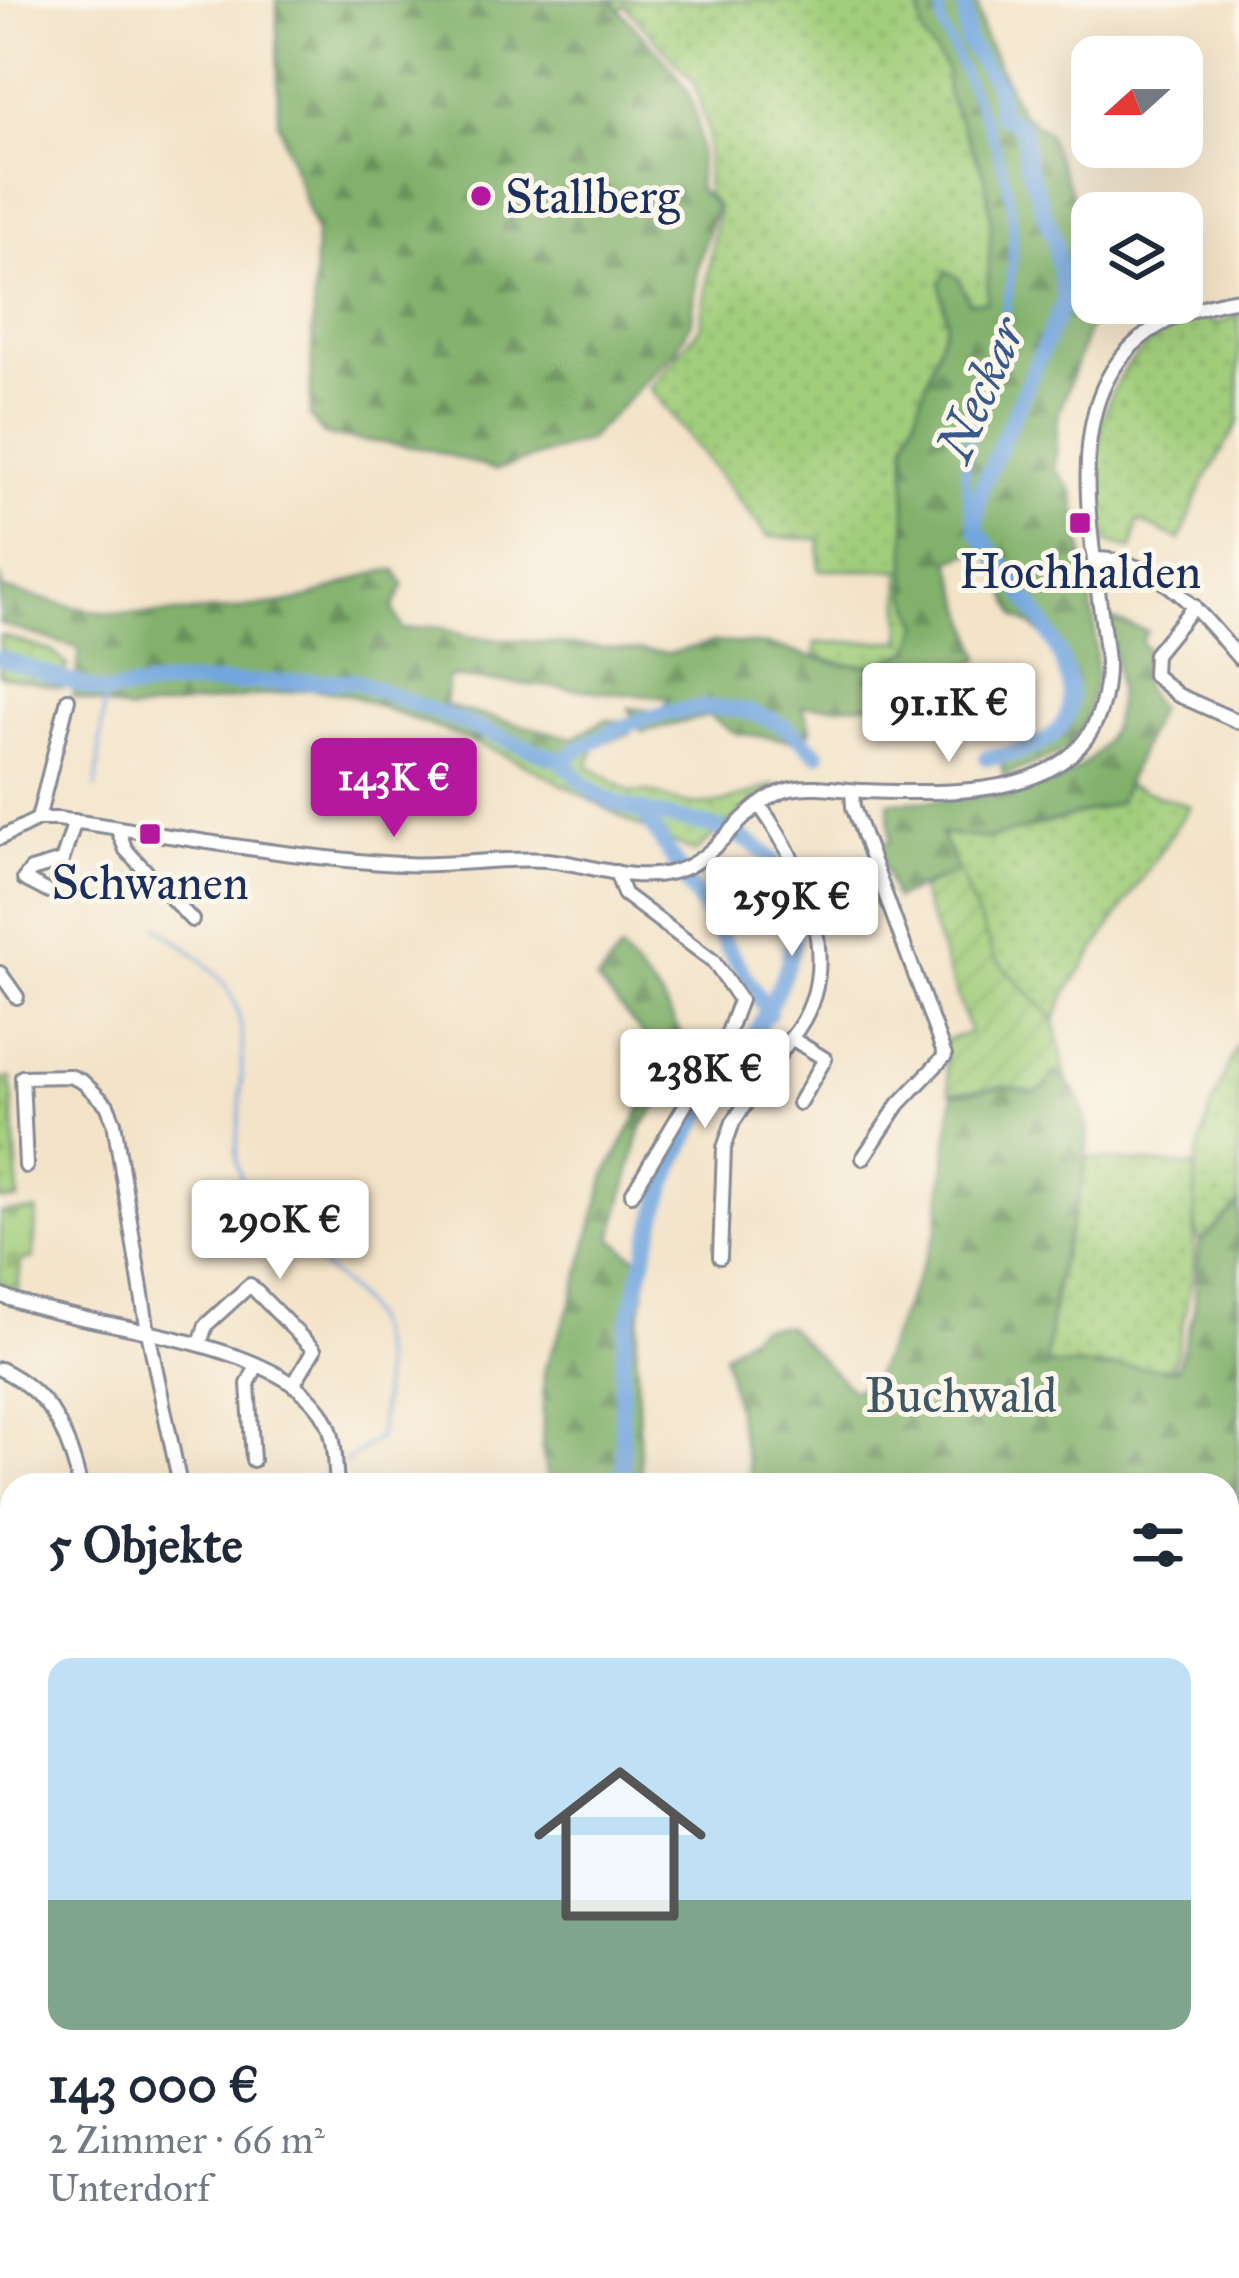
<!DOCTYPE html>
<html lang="de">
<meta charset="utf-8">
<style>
:root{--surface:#fff;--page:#f6f6f7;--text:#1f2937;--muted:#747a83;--line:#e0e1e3;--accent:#b5179e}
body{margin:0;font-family:"IM FELL Great Primer",serif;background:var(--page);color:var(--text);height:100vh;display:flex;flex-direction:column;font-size:45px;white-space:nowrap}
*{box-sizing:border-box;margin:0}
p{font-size:39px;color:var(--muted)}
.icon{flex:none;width:66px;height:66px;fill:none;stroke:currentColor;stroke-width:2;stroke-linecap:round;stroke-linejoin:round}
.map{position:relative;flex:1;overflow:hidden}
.panel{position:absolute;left:0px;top:1473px;width:1239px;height:807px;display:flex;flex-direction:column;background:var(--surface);border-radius:36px 36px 0 0;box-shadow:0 12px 48px #0002}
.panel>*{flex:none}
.needle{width:78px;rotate:249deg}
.fabs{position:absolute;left:1071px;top:36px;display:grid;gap:24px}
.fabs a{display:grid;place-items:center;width:132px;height:132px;border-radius:24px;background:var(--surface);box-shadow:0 12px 48px #0002;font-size:60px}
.price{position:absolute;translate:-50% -102px;padding:0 27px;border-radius:12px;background:#fff;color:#222;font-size:39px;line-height:78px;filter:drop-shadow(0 3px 6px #0008)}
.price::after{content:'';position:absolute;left:50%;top:72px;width:36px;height:27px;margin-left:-18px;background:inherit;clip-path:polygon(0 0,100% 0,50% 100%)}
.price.active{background:var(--accent);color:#fff}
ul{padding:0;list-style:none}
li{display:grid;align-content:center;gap:24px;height:636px;padding:0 48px}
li+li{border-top:3px solid var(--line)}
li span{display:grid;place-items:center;height:372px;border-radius:24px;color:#555}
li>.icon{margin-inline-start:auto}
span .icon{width:216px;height:216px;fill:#fffc;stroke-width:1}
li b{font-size:51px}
h2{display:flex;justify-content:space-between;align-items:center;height:144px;padding:0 48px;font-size:51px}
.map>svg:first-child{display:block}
.grass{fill:url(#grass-dots);stroke:#5e7e6c;stroke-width:3}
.forest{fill:url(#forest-firs);stroke:#4e7064;stroke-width:3}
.cemetery{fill:url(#cemetery-stones);stroke:#5e7e6c;stroke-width:3}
.garden{fill:url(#garden-furrows);stroke:#5e7e6c;stroke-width:3}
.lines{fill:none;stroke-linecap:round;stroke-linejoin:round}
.stream{stroke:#72a6df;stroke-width:3}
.canal{stroke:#72a6df;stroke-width:9}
.river{stroke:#72a6df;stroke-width:16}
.minor-casing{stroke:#878993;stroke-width:18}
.minor{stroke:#fff;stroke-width:12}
.poi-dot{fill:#b5179e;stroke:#fbf7ec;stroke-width:4.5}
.labels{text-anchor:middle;stroke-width:10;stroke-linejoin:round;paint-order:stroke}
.poi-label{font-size:48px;fill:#1b2f5e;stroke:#fbf7ec}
.park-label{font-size:48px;fill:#3d5765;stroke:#fbf7ec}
.water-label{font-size:51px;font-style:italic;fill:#39598b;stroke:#fbf7ec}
</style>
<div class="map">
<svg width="1239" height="2278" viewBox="0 0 1239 2278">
<defs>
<pattern id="grass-dots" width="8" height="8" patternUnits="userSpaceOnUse" patternTransform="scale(3)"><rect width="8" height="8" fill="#a2ce7b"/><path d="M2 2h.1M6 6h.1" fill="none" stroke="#8bb16d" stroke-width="1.8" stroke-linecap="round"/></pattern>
<pattern id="forest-firs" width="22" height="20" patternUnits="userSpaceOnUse" patternTransform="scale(3)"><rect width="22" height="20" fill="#81b16b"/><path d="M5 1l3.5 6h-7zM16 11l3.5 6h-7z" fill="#69905b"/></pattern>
<pattern id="cemetery-stones" width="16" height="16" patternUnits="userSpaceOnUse" patternTransform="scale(3)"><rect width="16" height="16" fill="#a2ce7b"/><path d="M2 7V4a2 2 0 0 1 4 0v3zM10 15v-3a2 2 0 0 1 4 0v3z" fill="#8bb16d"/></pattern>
<pattern id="garden-furrows" width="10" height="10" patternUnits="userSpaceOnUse" patternTransform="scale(3)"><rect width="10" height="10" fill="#a2ce7b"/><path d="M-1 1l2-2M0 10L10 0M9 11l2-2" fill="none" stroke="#8bb16d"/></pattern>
</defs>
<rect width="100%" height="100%" fill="#fbf7ec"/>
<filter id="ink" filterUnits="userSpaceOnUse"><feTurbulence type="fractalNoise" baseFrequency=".00833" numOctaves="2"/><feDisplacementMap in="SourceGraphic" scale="24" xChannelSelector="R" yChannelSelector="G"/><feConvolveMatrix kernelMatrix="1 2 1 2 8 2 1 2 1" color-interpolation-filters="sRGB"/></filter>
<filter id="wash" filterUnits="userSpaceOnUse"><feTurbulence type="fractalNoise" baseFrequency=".004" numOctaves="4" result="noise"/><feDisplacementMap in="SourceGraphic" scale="48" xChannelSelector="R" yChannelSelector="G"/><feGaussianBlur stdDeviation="2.7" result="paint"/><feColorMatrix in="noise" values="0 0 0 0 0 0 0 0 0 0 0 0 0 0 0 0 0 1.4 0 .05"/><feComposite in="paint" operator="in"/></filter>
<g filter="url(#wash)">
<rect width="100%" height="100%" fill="#f3e3c8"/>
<!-- grass -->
<g class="grass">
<path d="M 611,0 L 919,0 L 920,19 L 947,70 L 947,93 L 985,176 L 991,219 L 987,302 L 969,302 L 958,278 L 942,297 L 947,321 L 906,443 L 906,591 L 920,625 L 911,650 C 878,668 851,669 815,656 L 816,643 L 902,641 L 900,570 L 819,570 L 820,539 L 768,537 L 650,388 L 701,326 L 718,208 L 706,194 L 708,132 L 694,82 L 625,5 L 619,10 Z"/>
<path d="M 1199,312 L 1216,324 L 1239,314 L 1239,422 L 1202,485 L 1180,540 L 1138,521 L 1132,549 L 1104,541 C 1091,437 1093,362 1199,312 Z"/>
<path d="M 0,635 L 53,652 L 67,665 L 62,688 L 0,675 Z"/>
<path d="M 494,732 L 563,755 L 596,744 L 588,766 L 632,793 C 652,789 660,797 680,802 C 714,811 746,795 777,784 L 695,852 C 617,821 552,772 474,742 Z"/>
<path d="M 1126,785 L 1190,806 L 1067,992 L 1055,1020 L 995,958 L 940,834 L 989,839 L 1118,803 Z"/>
<path d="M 1239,1042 L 1239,1204 L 1200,1243 C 1179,1180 1212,1099 1239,1042 Z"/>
<path d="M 11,1078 L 19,1200 L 0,1200 L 0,1081 Z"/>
<path d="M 1087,1158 L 1196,1167 L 1194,1271 L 1173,1369 L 1045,1366 L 1059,1267 Z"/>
</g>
<!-- forest -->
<g class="forest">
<path d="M 277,0 L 611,0 C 676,76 708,83 698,190 L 716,206 L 698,265 L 692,321 L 675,351 L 588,440 L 496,470 L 428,449 L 324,435 L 310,417 L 316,234 L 278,122 Z"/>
<path d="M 919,0 L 976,0 L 983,33 L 1020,112 L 1046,132 L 1083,221 L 1092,303 L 1098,303 L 1058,415 L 1055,469 L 1073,492 L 1095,629 L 1096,680 L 1085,721 L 1066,751 L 1004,776 L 999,755 C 1014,752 1031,750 1045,742 C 1095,711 1058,634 1017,617 L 985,548 L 950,560 L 981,658 C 911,708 885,705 802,706 L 811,728 L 805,742 L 735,733 L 709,716 L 642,732 L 629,708 L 662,712 L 669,698 L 448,677 L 445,706 L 574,738 L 605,720 L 624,721 L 630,734 L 563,755 L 494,732 L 474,742 L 347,694 L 310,689 L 130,712 L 73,696 L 80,649 L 0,624 L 0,575 L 2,589 C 32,596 63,605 93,611 C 134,619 246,609 290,602 C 325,597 364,570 396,570 L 404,585 L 393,608 L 403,630 L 436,626 L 471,637 L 671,653 L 713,642 L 768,645 L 839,664 L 883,666 L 911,650 L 920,625 L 906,591 L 906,443 L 947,321 L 940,282 L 947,271 L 958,278 L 969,302 L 987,302 L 991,219 L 985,176 L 947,93 L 947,70 L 923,36 Z"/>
<path d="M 1109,619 L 1147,631 L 1141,642 L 1149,652 C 1137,675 1142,689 1158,709 L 1118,803 L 989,839 L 941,834 L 958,870 L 895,899 L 878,847 L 890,841 L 889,802 C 960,798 1098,806 1116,712 C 1122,684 1112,647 1109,619 Z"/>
<path d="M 620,951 L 661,997 L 682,1036 L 680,1076 L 642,1127 L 612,1238 L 648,1267 L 636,1342 L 641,1485 L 548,1485 L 542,1450 L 544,1370 L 572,1302 L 606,1175 L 666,1061 L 597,981 Z"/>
<path d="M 1054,1072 C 1118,1112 1073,1208 1060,1263 C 1052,1296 1050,1332 1046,1365 L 1178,1368 L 1194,1310 L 1200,1243 L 1239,1204 L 1239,1501 L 1227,1501 L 1227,1485 L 752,1485 L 724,1354 L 759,1327 L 787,1326 L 852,1390 L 871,1384 L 937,1231 L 953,1095 L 1007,1086 L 1034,1093 Z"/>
<path d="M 0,1670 L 12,1671 L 12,2216 L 0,2203 Z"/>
<path d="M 1227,1681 L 1239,1684 L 1239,2228 L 1227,2221 Z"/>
<path d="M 706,2268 L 1074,2268 L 1067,2278 L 711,2278 Z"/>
</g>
<!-- cemetery -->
<path class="cemetery" d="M 37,1211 L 33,1259 L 21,1261 L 18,1289 L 0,1283 L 0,1213 Z"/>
<!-- garden -->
<path class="garden" d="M 958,870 L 995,958 L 1055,1020 L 1066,1079 L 1054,1072 L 1046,1087 L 1034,1093 L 1007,1086 L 950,1093 L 942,1041 L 970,1033 L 920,890 Z"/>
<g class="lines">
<!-- stream -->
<g class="stream">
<path d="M 96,788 L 105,693"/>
<path d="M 158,927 C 250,991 245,1008 240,1112 C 239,1129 234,1152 238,1168 C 258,1243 355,1269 374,1328 C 386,1362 383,1403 379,1438 L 344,1463"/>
<path d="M 323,1477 L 329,1468"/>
<path d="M 1227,2180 L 1239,2195"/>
<path d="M 528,2268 L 534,2278"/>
</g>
<!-- canal -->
<path class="canal" d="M 941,0 L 941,21 C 967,88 1012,157 1013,231 C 1014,272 1007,311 996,350 C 978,414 950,463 976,529"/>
<!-- river -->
<g class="river">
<path d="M 965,0 L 967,41 L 997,85 L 1000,115 L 1023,127 L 1027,165 L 1054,238 L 1065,299 L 980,491 L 976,529 C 1026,601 1154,738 987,758"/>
<path d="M 0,658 L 105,693 L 171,684 L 355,681 L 562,761 C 621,719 713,687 782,725 C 795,732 807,745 818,754"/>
<path d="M 562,761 C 572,771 583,784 595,792 C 647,826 718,812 766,854 C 854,932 719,1076 683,1146 C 659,1191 644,1262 631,1312 C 616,1366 623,1429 624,1485"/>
<path d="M 642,810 L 769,1014"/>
<path d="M 1227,1519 L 1239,1518"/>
</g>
</g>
</g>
<g filter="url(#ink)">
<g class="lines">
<defs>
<g id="minor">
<path d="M 1094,559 C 1159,558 1201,614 1239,658"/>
<path d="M 1194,606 L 1155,654 L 1154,675 L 1178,695 L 1239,722"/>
<path d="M 852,791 L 853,807 L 945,1056 L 899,1104 L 863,1158"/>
<path d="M 760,806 C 804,868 849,969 791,1038 L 825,1059 L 799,1103"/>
<path d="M 38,819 L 68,699"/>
<path d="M 117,828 L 126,850 L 192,920"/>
<path d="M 0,838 L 38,819 L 58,819 C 172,835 286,858 401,864 C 450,867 499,857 547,860 C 589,864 631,883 673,872 C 721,860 742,800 791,789 C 815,784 840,790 864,791 C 966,794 1108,801 1107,662 C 1093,517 1031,332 1239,299"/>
<path d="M 616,872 L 624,894 L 713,961 L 740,1000 L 727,1035 L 632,1194"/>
<path d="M 47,891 L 24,879 L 31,870 L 62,861 L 75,821"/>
<path d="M 0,973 L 17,997"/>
<path d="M 26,1166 L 22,1077 L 70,1076 L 83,1082 L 107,1105 L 114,1122 L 148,1332 L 180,1485"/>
<path d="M 720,1257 L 724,1148 L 733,1122 L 791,1038"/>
<path d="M 0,1295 C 80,1330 285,1335 327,1422 C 336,1441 335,1464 337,1485"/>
<path d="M 200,1344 L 206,1325 L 250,1285 L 314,1350 L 293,1385"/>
<path d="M 0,1369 C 51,1393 68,1433 80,1485"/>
<path d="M 253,1460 L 248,1384 L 256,1367"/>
<path d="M 0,1568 L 7,1606"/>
<path d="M 1137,2268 L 1143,2278"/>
</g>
</defs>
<!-- minor casing -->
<use href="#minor" class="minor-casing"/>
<!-- minor -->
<use href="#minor" class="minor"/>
</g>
</g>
<!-- markers -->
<g class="poi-dot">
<circle cx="481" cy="196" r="12"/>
<rect x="1068" y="511" width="24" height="24" rx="6"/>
<rect x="138" y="822" width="24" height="24" rx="6"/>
</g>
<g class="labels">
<!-- poi labels -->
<g class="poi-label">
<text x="505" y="213" text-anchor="start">Stallberg</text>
<text x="1080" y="588">Hochhalden</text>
<text x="150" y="899">Schwanen</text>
</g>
<!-- park labels -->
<g class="park-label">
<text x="961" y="1412">Buchwald</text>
</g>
<!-- water labels -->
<g class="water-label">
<text transform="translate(980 389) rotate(-67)" y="18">Neckar</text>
</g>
</g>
</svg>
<div class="fabs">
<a><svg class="needle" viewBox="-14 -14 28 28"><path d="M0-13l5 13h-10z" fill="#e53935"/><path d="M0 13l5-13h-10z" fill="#747a83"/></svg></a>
<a><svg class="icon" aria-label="layers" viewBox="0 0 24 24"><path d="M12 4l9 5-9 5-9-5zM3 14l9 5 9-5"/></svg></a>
</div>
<b class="price" style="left:949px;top:765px">91.1K €</b>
<b class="price active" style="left:394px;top:840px">143K €</b>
<b class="price" style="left:792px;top:959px">259K €</b>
<b class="price" style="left:705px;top:1131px">238K €</b>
<b class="price" style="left:280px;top:1282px">290K €</b>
<section class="panel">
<h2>5 Objekte<svg class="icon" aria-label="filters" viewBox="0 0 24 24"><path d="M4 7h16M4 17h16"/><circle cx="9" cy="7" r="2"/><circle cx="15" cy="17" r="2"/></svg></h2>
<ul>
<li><span style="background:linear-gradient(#bfe0f5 65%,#7fa58c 0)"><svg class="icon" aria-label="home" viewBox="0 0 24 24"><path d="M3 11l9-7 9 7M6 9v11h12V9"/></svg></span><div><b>143 000 €</b><p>2 Zimmer · 66 m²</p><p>Unterdorf</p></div></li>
</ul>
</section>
</div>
